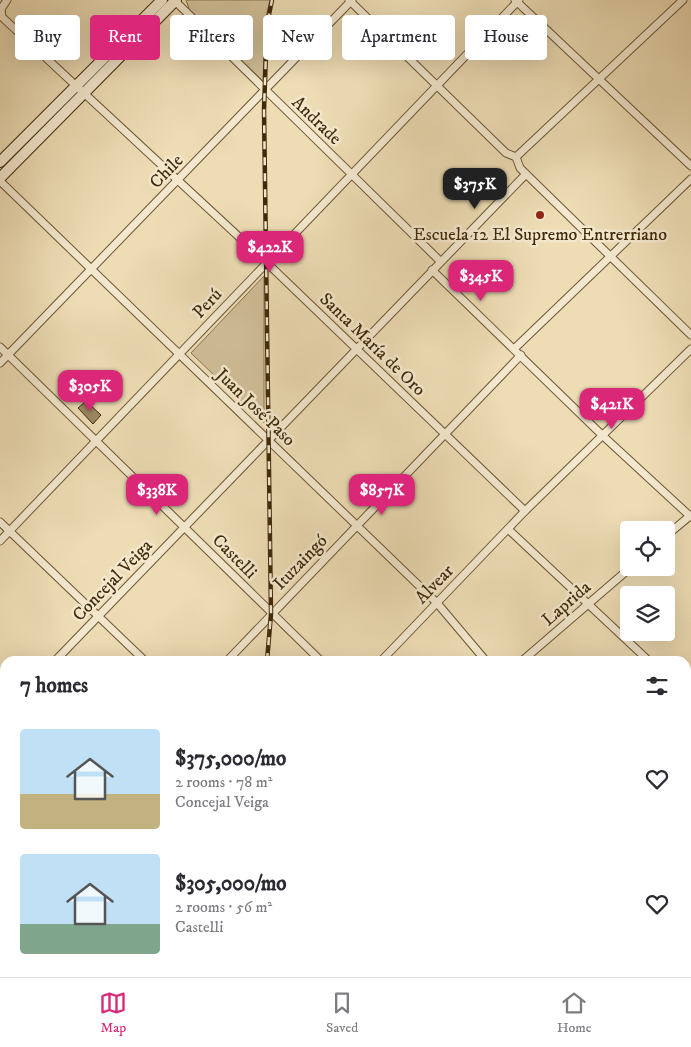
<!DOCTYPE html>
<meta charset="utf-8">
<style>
:root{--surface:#fff;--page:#f7f7f7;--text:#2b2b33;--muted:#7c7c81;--line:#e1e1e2;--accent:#db2777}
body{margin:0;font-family:"IM FELL DW Pica",serif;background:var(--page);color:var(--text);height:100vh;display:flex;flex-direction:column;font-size:19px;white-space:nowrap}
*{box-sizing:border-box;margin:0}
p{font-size:16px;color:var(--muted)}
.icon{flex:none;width:28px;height:28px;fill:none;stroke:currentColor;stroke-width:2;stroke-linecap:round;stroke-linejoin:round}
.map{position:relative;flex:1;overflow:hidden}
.drawer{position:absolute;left:0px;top:656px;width:691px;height:321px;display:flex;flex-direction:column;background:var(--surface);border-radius:15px 15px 0 0;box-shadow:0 5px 20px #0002}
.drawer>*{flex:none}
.banner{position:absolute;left:15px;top:15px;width:661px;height:45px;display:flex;gap:10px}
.tools{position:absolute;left:620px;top:521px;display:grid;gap:10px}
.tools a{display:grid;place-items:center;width:55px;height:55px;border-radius:5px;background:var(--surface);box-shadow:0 5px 20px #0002;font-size:25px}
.price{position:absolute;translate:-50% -42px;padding:0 11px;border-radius:10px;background:var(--accent);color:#fff;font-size:16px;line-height:32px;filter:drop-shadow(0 1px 2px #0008)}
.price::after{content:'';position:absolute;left:50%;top:30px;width:15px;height:11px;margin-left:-8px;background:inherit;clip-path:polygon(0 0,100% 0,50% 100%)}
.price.current{background:#222;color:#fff}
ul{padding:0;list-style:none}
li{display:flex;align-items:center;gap:15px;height:125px;padding:0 20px}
li span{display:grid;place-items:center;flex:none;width:140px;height:100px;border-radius:5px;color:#555}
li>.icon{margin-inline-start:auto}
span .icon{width:60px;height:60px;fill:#fffc;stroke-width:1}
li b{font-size:21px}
h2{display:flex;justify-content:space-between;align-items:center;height:60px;padding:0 20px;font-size:21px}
.chip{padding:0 18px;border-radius:5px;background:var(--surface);box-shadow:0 5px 20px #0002;font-size:18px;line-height:45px}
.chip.current{background:var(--accent);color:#fff}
.tabs{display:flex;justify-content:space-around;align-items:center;height:70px;border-top:1px solid var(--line);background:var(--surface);font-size:14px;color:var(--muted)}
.tabs a{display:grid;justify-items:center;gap:2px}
.tabs .current{color:var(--accent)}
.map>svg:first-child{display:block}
.green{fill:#d0be97;stroke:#887450}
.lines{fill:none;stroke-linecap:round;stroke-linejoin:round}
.stream{stroke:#84704d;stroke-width:2.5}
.building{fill:#9a8762;stroke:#402a09}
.street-casing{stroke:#6b5634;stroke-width:9}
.secondary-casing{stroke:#402a09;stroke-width:12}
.street{stroke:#f3e8ce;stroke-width:7}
.secondary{stroke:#f3e8ce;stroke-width:10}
.rail-casing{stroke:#402a09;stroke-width:4.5}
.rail{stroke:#f3e8ce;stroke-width:2.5;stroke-dasharray:8;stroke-linecap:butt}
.poi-dot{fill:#8f2418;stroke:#f3e8ce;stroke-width:2}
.labels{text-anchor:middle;stroke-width:5;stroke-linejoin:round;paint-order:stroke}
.street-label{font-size:18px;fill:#402a09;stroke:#f3e8ce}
.poi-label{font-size:18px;fill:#402a09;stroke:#f3e8ce}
</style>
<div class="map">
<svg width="691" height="977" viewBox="0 0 691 977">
<rect width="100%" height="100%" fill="#eddcb4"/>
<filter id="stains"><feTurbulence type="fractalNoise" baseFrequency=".004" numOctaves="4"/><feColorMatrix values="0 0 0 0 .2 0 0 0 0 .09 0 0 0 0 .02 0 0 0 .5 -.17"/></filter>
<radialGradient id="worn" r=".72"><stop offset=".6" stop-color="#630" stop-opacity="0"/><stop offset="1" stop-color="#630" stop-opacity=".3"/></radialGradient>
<!-- green -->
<g class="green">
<path d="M 186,0 L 270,0 L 265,21 L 263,81 L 189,9 Z"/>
<path d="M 264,276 L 264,423 L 191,353 Z"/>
</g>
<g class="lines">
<!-- stream -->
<path class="stream" d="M 0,875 L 5,874"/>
</g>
<!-- building -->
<path class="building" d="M 86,401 L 101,415 L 93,424 L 78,408 Z"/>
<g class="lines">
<defs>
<g id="street">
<path d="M 7,0 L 1,9 L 2,17 L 266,262 L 525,511"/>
<path d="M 174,0 L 440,261"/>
<path d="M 349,0 L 506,153 L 516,157 L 520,168 L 526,174 L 691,335"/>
<path d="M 515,0 L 691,166"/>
<path d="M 516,157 L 683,0"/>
<path d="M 0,181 L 437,603 L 486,661"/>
<path d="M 432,270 L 602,435 L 691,517"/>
<path d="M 0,347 L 321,661"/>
<path d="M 514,349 L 691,179"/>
<path d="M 0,363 L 352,0"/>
<path d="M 0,522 L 145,661"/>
<path d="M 508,529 L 649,661"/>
<path d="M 666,536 L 691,515"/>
<path d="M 0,541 L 519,0"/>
<path d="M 55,661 L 526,174"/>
<path d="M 227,661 L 521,355"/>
<path d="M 381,661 L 525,511 L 691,349"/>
<path d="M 522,661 L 630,568"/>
<path d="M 0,693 L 5,698"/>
<path d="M 686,696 L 691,700"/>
<path d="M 686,714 L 691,709"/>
<path d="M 0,718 L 5,713"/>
<path d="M 0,857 L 5,857"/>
<path d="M 686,861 L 691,865"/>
<path d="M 686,880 L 691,875"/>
<path d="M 0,900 L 5,900"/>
<path d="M 77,972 L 81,977"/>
<path d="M 262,972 L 265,977"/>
<path d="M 441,972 L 446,977"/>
<path d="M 623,972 L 627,977"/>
<path d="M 42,977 L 47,972"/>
<path d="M 145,977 L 149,972"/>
<path d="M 239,977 L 240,972"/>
<path d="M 407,977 L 411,972"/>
<path d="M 591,977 L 595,972"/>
</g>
<g id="secondary">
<path d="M 0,162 L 162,0"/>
<path d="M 0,178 L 176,0"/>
</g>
</defs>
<!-- street casing -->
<use href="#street" class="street-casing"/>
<!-- secondary casing -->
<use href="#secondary" class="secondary-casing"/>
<!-- street -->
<use href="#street" class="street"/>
<!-- secondary -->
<use href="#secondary" class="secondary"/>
<defs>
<g id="rail">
<path d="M 267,661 L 271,614 L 264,110 L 267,24 L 272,0"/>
<path d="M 250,977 L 250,972"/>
</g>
</defs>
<!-- rail casing -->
<use href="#rail" class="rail-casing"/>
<!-- rail -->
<use href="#rail" class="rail"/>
</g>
<!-- markers -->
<circle class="poi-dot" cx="540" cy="215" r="5"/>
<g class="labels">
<!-- street labels -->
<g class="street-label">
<text transform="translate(317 120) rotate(44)" y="6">Andrade</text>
<text transform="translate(166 171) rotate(-46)" y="6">Chile</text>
<text transform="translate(207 303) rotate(-47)" y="6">Perú</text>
<text transform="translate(373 344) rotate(44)" y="6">Santa María de Oro</text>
<text transform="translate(256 407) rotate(44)" y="6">Juan José Paso</text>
<text transform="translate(235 556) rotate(45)" y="6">Castelli</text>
<text transform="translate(300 562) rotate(-46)" y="6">Ituzaingó</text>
<text transform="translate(112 580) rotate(-46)" y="6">Concejal Veiga</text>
<text transform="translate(434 584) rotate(-46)" y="6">Alvear</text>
<text transform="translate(566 603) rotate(-41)" y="6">Laprida</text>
</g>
<!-- poi labels -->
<g class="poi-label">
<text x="540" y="240">Escuela 12 El Supremo Entrerriano</text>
</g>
</g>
<rect width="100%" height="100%" filter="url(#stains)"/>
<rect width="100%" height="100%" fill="url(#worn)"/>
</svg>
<div class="tools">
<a><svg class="icon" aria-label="locate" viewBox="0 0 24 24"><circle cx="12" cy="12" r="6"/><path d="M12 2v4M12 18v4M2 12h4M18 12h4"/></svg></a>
<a><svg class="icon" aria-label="layers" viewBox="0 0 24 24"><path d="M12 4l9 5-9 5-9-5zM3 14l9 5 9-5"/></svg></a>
</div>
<b class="price current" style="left:475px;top:210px">$375K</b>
<b class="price" style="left:270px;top:273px">$422K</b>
<b class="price" style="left:481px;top:302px">$345K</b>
<b class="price" style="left:90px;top:412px">$305K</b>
<b class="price" style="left:612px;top:430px">$421K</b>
<b class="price" style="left:157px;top:516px">$338K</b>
<b class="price" style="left:382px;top:516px">$857K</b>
<div class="banner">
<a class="chip">Buy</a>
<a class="chip current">Rent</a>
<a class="chip">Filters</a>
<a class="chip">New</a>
<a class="chip">Apartment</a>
<a class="chip">House</a>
</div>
<section class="drawer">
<h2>7 homes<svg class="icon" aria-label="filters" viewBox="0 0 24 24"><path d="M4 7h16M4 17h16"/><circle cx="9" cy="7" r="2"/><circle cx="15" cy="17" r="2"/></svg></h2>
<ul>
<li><span style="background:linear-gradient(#bfe0f5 65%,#c2b280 0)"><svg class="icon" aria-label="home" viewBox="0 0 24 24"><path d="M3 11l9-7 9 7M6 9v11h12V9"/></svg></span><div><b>$375,000/mo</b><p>2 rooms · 78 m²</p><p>Concejal Veiga</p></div><svg class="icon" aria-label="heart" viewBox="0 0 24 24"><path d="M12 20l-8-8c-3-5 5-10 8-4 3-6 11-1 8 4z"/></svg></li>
<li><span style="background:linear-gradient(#bfe0f5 70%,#7fa58c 0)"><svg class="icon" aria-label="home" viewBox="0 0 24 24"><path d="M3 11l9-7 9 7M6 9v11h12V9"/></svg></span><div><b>$305,000/mo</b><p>2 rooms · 56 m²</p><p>Castelli</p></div><svg class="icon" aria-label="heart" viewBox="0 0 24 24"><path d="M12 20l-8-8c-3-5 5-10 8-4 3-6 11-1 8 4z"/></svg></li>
</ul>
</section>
</div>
<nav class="tabs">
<a class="current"><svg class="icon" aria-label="map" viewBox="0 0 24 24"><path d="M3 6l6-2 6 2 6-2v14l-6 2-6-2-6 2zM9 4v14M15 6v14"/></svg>Map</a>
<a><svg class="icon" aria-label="saved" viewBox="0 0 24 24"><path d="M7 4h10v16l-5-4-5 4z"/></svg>Saved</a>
<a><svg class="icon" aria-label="home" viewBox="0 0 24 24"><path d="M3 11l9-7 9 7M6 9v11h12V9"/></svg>Home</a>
</nav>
